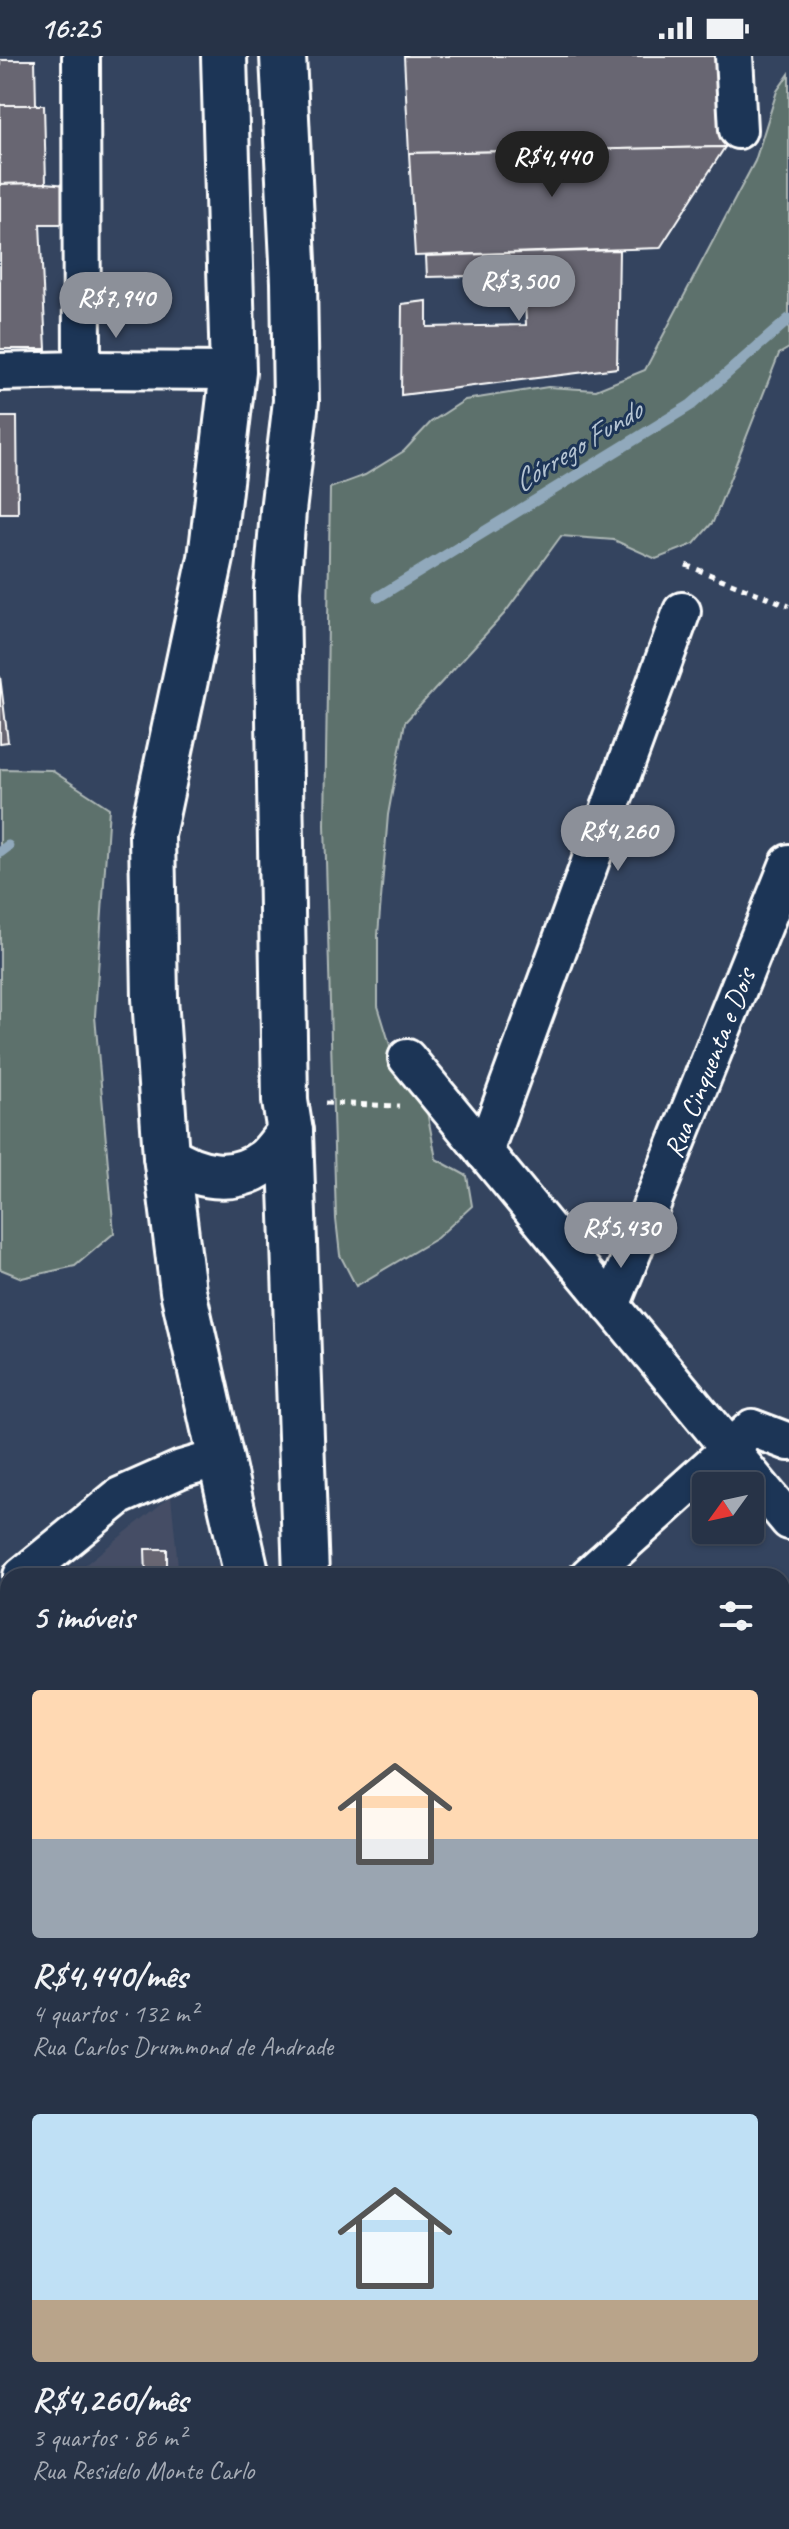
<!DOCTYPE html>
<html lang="pt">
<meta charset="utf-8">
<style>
:root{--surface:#273347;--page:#333f52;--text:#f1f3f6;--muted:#a4aab4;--line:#434e60;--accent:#8c9099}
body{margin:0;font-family:Caveat,sans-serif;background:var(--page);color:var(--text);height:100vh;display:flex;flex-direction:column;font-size:30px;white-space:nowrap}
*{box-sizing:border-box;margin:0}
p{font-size:26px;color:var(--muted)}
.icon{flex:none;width:44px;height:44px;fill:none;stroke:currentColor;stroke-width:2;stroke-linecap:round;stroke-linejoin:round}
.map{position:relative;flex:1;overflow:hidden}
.side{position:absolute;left:0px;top:1512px;width:790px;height:962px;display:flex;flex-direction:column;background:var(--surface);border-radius:24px 24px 0 0;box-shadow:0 2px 6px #0004,0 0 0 2px var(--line)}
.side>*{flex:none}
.needle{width:52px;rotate:237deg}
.controls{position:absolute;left:692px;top:1416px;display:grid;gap:16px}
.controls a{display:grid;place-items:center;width:72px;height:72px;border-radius:8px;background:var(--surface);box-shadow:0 2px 6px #0004,0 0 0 2px var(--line);font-size:40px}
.price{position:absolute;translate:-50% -68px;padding:0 18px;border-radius:28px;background:var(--accent);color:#fff;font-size:26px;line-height:52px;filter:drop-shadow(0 2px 4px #0008)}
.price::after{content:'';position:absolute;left:50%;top:48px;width:24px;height:18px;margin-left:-12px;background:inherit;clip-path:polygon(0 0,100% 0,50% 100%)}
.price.on{background:#222;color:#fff}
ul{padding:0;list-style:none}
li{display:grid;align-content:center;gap:16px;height:424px;padding:0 32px}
li span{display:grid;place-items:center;height:248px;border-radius:8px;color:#555}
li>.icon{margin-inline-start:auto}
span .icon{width:144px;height:144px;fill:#fffc;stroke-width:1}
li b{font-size:34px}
h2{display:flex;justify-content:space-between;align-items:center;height:96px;padding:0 32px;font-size:34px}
.status{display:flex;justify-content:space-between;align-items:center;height:56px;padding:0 40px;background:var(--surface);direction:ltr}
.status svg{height:22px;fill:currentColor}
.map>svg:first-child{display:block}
.built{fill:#444e65}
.green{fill:#5d716c;stroke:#aeb8b6;stroke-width:2}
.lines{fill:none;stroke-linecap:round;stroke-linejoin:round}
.stream{stroke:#91a9bc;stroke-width:11}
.building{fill:#686672;stroke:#fff;stroke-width:2}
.street-casing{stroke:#fff;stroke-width:42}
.primary-casing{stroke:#fff;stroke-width:50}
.path{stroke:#fff;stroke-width:5;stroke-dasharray:6 6;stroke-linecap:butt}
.street{stroke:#1d3557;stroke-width:36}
.primary{stroke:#1d3557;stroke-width:44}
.labels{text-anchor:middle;stroke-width:6;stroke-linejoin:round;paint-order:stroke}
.street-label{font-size:28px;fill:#fff;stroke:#1d3557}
.water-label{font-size:30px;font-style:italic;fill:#b6c5d3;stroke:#1d3557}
</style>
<div class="status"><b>16:25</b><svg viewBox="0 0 49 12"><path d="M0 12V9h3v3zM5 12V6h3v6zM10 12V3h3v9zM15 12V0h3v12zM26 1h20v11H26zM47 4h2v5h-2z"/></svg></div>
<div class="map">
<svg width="789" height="2473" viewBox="0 0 789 2473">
<rect width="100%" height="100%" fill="#34445f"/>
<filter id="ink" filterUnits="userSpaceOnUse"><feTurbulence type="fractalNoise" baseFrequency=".0125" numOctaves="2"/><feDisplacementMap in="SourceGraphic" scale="16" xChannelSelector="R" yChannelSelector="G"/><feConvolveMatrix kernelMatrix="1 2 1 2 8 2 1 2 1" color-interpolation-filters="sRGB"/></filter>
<g filter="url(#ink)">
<!-- built -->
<g class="built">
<path d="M 171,1440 L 179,1520 L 71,1520 Z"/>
<path d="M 8,1570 L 8,1705 L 0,1695 L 0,1577 Z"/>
</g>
<!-- green -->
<g class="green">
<path d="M 789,18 L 789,292 L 779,298 L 713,466 L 694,488 L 656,503 L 614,484 L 561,480 L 504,558 L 405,666 L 388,759 L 378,879 L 378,950 L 397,1012 L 425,1045 L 436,1103 L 467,1120 L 472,1150 L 437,1182 L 356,1230 L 340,1199 L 336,1163 L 325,769 L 330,432 L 365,419 L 404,395 L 431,366 L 465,344 L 548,331 L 596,334 L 645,314 L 755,105 L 777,35 Z"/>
<path d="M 0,713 L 51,714 L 109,752 L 95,960 L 114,1177 L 75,1210 L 22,1222 L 0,1213 Z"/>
</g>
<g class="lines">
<!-- stream -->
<g class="stream">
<path d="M 378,541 L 691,349 L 789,263"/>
<path d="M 0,796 L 8,790"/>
</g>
</g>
<!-- building -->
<g class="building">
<path d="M 404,0 L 720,0 L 725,91 L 409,97 Z"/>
<path d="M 0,4 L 35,4 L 36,49 L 0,49 Z"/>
<path d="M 0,49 L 44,49 L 46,127 L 0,128 Z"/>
<path d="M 725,91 L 660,192 L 415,200 L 409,97 Z"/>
<path d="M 46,127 L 66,129 L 66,168 L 40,168 L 46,293 L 0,293 L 0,128 Z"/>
<path d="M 619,194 L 617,312 L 401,339 L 402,248 L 427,245 L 427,271 L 526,269 L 524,219 L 427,221 L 426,200 Z"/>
<path d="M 0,361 L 17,361 L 18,457 L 0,457 Z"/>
<path d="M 0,620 L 8,686 L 0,687 Z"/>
<path d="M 145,1493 L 167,1493 L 167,1520 L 146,1520 Z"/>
<path d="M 399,2466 L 554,2466 L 559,2472 L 400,2473 Z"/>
</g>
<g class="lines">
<defs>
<g id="street">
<path d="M 81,0 L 82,314"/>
<path d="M 734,0 L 738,74"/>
<path d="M 0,316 L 82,314 L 233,315"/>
<path d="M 407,1002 L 789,1465"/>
<path d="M 484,1096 L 682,555"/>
<path id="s1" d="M 611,1250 L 789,807"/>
<path d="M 22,1520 L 120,1440 L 181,1413 L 219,1402"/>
<path d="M 588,1520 L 752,1372 L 789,1386"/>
<path d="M 0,1727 L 8,1736"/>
<path d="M 782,1862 L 789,1856"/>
<path d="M 0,2054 L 8,2046"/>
<path d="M 782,2394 L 789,2387"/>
<path d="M 196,2466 L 197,2473"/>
<path d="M 591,2466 L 597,2473"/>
<path d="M 118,2473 L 125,2466"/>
<path d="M 693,2473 L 701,2466"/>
</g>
<g id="primary">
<path d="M 224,0 L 233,315 L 211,502 L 152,779 L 155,942 L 166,1100 L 183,1235 L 247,1520"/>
<path d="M 283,0 L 294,226 L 296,345 L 283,455 L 277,534 L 285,1045 L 290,1076 L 306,1520"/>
<path d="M 166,1100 C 196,1121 234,1129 265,1105 C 274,1098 282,1085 290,1076"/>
<path d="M 271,2466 L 271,2473"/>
<path d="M 346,2466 L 347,2473"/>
</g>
</defs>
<!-- street casing -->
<use href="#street" class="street-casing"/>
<!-- primary casing -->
<use href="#primary" class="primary-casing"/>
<!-- path -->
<g class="path">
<path d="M 686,509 L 789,550"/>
<path d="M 325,1047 L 399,1050"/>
</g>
<!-- street -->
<use href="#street" class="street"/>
<!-- primary -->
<use href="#primary" class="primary"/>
</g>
</g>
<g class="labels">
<!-- street labels -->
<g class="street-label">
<text dy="10" stroke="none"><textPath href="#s1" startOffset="262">Rua Cinquenta e Dois</textPath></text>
</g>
<!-- water labels -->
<g class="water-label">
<text transform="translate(577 390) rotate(-32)" y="10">Córrego Fundo</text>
</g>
</g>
</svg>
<div class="controls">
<a><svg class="needle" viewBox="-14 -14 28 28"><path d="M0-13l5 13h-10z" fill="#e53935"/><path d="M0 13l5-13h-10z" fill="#a4aab4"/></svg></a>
</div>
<b class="price on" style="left:552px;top:143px">R$4,440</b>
<b class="price" style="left:519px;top:267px">R$3,500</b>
<b class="price" style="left:116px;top:284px">R$7,940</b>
<b class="price" style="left:618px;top:817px">R$4,260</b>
<b class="price" style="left:621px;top:1214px">R$5,430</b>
<section class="side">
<h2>5 imóveis<svg class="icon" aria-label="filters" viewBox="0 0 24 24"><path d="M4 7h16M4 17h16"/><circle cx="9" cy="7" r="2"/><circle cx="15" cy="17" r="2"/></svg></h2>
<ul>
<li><span style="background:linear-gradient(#ffd9b3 60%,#9aa5b1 0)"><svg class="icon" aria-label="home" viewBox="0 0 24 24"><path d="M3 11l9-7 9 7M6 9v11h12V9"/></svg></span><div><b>R$4,440/mês</b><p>4 quartos · 132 m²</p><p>Rua Carlos Drummond de Andrade</p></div></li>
<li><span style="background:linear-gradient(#bfe0f5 75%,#b9a48a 0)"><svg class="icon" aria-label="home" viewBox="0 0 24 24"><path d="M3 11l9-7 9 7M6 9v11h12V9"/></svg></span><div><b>R$4,260/mês</b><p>3 quartos · 86 m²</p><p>Rua Residelo Monte Carlo</p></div></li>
</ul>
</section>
</div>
